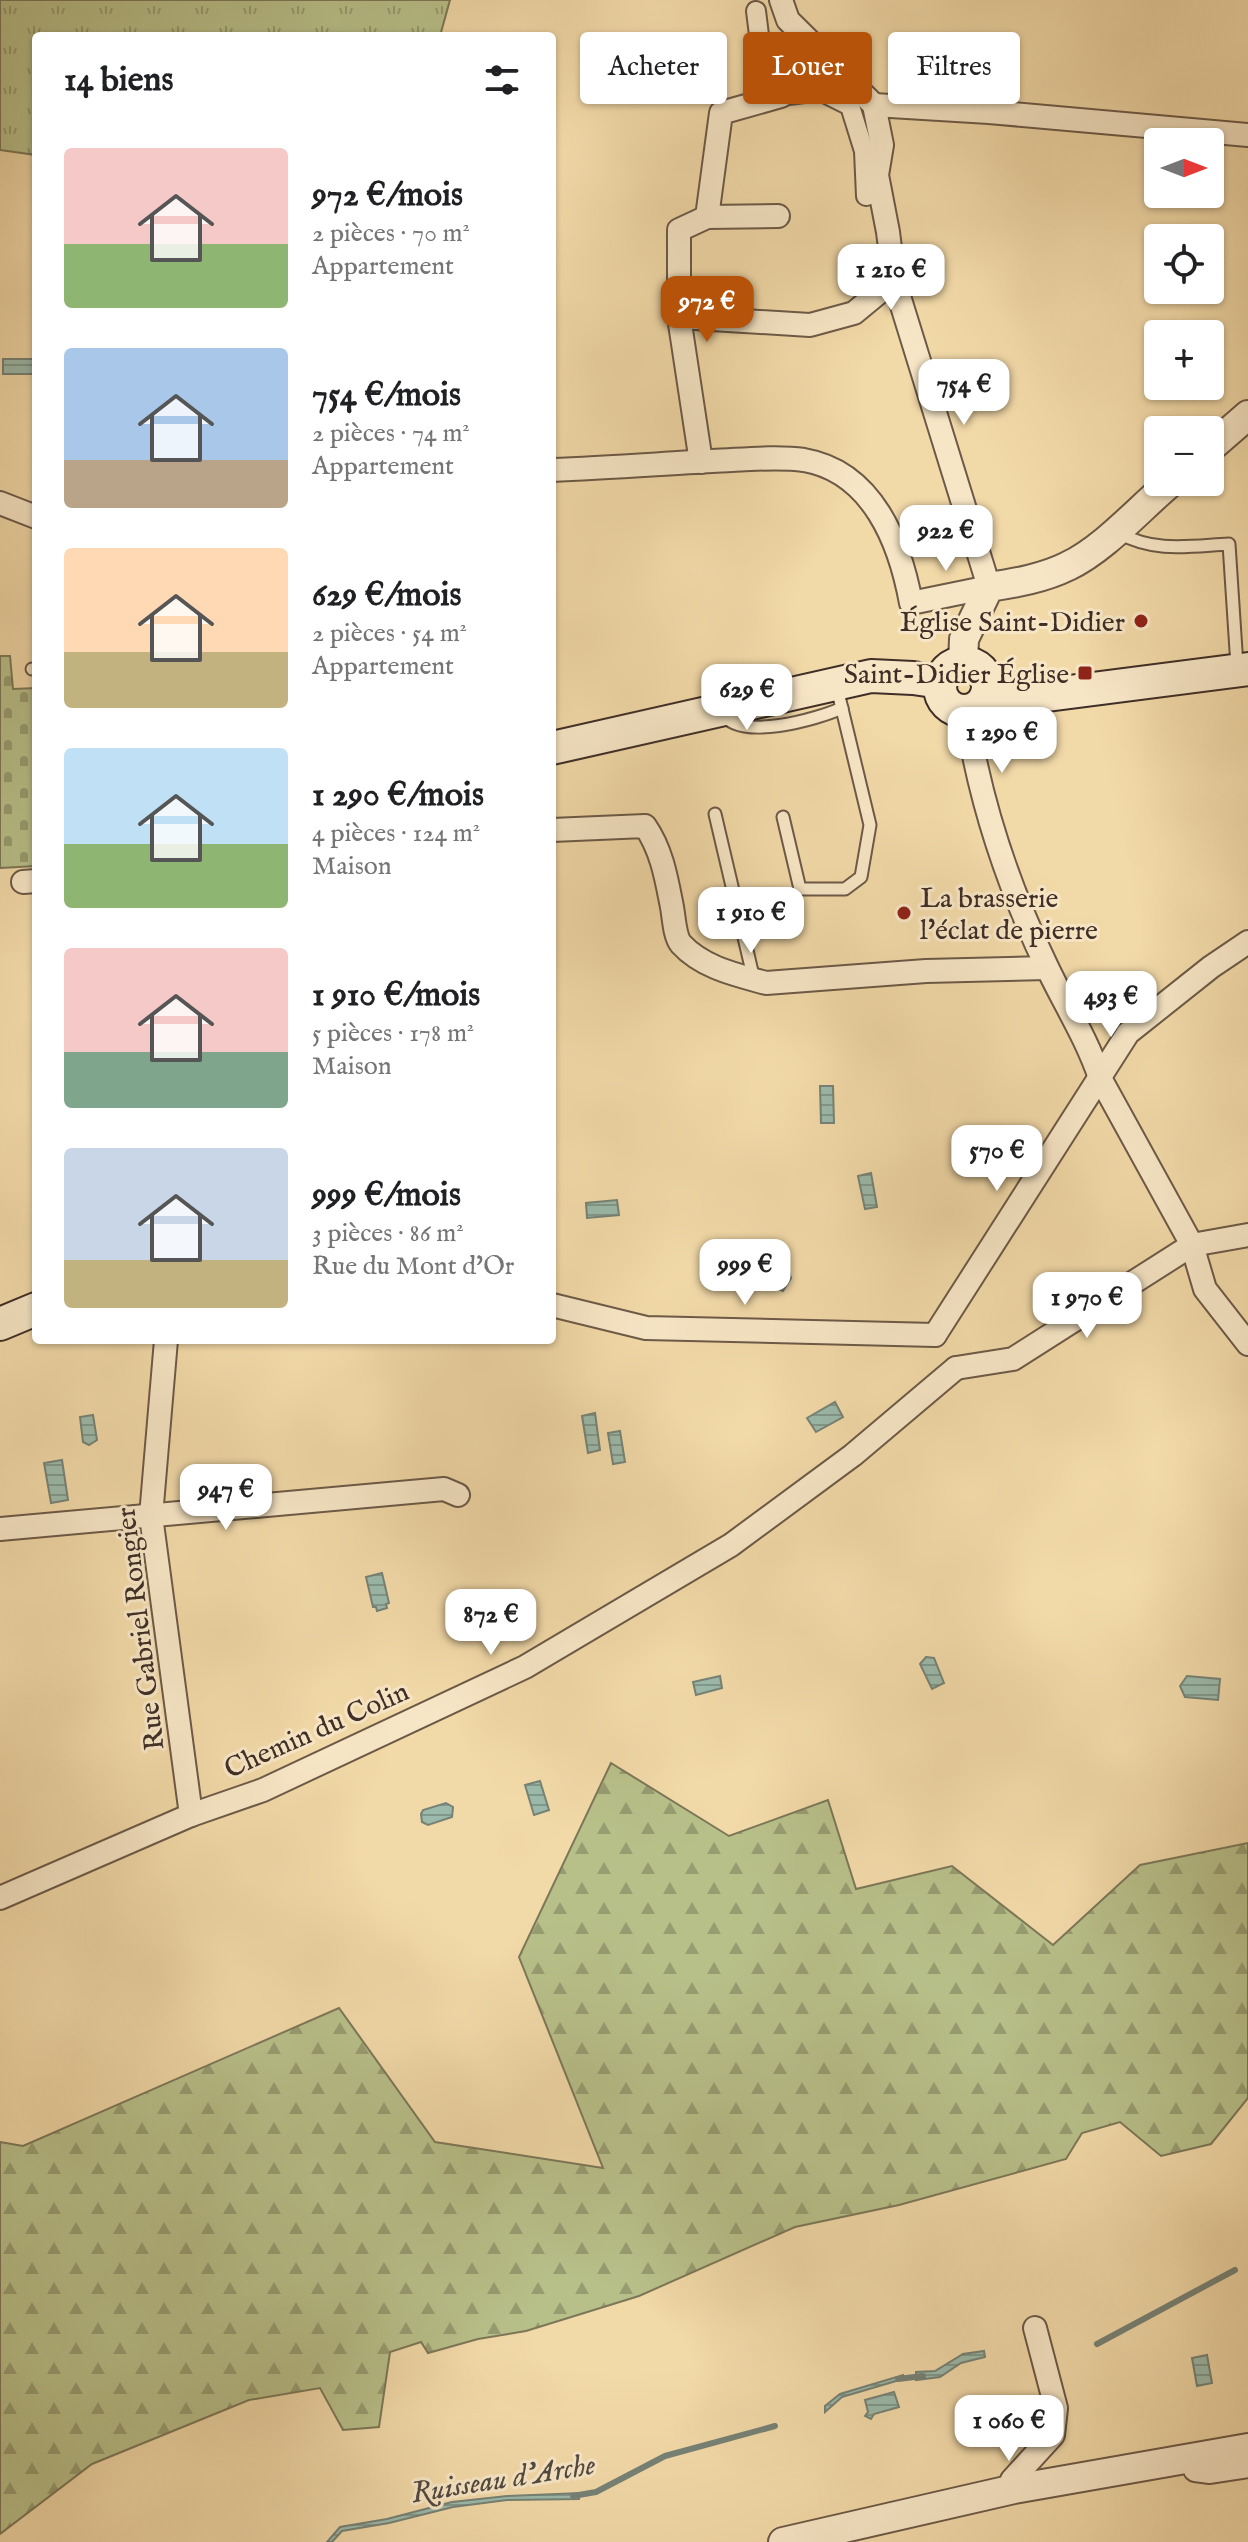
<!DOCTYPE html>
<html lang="fr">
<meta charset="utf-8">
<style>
:root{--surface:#fff;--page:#f6f6f6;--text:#202124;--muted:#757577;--accent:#b45309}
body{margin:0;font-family:"IM FELL English",serif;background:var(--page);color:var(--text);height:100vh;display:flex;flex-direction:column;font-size:30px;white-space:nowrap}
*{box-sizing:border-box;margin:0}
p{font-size:26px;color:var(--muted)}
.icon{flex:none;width:44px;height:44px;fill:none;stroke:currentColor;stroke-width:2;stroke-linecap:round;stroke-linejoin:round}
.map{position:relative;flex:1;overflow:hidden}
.side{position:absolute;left:32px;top:32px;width:524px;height:1312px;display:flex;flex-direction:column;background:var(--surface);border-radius:8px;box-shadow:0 2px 6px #0004}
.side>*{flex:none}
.banner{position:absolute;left:580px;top:32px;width:548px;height:72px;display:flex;gap:16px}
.needle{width:52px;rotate:90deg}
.tools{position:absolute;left:1144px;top:128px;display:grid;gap:16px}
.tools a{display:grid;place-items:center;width:80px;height:80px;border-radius:8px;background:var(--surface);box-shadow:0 2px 6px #0004;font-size:40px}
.price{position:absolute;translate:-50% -68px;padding:0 18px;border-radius:16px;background:#fff;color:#222;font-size:26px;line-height:52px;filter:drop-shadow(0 2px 4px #0008)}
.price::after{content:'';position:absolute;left:50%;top:48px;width:24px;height:18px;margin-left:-12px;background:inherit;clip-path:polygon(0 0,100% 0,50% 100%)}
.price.on{background:var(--accent);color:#fff}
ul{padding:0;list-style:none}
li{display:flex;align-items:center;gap:24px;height:200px;padding:0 32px}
li span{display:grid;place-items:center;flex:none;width:224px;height:160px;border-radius:8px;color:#555}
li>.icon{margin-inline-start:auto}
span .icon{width:96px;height:96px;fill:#fffc;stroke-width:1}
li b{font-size:34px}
h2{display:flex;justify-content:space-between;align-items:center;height:96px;padding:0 32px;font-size:34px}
.pill{padding:0 28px;border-radius:8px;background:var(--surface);box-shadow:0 2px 6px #0004;font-size:28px;line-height:72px}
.pill.on{background:var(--accent);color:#fff}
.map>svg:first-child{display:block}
.grass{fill:url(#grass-tufts);stroke:#7c7758;stroke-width:2}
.forest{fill:url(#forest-firs);stroke:#7c7758;stroke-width:2}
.cemetery{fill:url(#cemetery-stones);stroke:#7c7758;stroke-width:2}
.water{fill:url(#water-rules);stroke:#768276;stroke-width:2}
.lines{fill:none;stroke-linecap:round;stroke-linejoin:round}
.stream{stroke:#768276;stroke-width:6}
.service-casing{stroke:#6c5947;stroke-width:15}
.pedestrian-casing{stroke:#6c5947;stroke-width:22}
.minor-casing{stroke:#6c5947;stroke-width:26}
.tertiary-casing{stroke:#6c5947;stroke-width:32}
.secondary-casing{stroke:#3f2e27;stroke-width:36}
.service{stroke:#f7e6c6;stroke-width:11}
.pedestrian{stroke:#f7e6c6;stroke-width:18}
.minor{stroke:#f7e6c6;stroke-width:22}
.tertiary{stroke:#f7e6c6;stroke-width:28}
.secondary{stroke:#f7e6c6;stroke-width:32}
.poi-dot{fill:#8f2418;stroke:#f7e6c6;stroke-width:3}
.labels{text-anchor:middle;stroke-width:6;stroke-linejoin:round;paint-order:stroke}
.poi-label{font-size:28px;fill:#3f2e27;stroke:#f7e6c6;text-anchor:end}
.street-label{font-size:28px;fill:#3f2e27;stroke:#f7e6c6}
.water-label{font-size:30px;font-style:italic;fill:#514a41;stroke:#f7e6c6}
</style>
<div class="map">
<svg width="1248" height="2542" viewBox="0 0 1248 2542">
<defs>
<pattern id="grass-tufts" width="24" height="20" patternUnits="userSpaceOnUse" patternTransform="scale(2)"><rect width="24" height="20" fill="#b8c08a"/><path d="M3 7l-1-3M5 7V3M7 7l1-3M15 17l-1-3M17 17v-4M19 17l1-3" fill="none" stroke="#979c71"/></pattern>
<pattern id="forest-firs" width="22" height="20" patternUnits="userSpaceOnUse" patternTransform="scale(2)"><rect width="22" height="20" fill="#b8c08a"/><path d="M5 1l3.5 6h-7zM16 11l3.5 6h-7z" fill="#979c71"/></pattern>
<pattern id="cemetery-stones" width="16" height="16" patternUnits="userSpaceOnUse" patternTransform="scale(2)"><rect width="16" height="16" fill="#b8c08a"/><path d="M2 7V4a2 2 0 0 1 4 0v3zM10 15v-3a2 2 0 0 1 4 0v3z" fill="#979c71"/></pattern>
<pattern id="water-rules" width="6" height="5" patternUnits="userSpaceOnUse" patternTransform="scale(2)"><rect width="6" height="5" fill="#9bbaab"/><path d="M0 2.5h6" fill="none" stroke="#80988b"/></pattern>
</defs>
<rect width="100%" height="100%" fill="#f2d9a8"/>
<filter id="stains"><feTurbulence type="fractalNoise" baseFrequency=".0025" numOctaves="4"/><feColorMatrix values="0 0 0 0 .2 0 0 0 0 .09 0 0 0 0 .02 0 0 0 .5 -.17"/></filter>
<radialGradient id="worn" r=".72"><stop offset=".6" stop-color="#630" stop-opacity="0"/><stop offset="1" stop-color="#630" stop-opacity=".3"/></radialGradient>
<!-- grass -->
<path class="grass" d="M 0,0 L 450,0 L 440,36 L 36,36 L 36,155 L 0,150 Z"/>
<!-- forest -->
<path class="forest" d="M 611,1763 L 729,1836 L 828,1800 L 856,1889 L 952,1866 L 1053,1945 L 1140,1865 L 1248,1843 L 1248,2098 L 1211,2144 L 1161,2156 L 1120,2122 L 1082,2133 L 1066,2159 L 899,2205 L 795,2227 L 639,2296 L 526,2331 L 478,2339 L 428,2353 L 421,2342 L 390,2352 L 379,2427 L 343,2430 L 320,2388 L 249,2400 L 92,2464 L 0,2534 L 0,2142 L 23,2146 L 339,2008 L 435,2142 L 603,2168 L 519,1957 Z"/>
<!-- cemetery -->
<path class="cemetery" d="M 0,656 L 10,656 L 13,689 L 36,688 L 36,866 L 0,868 Z"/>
<!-- water -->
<g class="water">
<path d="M 664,45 L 695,51 L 692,65 L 661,59 Z"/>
<rect x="3" y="359" width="33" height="15"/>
<path d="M 820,1086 L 833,1086 L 834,1123 L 821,1123 Z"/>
<path d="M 871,1173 L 877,1207 L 865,1209 L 858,1176 Z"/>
<path d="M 617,1200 L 619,1215 L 587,1218 L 586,1203 Z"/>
<path d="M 778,1257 L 786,1261 L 791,1278 L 783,1291 L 776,1288 L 774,1262 Z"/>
<path d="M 835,1402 L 843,1417 L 816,1432 L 807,1418 Z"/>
<path d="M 595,1413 L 600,1450 L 588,1453 L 582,1416 Z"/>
<path d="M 93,1415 L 97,1440 L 89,1445 L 83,1442 L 80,1417 Z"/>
<path d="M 620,1431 L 625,1462 L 613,1464 L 608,1433 Z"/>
<path d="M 62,1460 L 68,1500 L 51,1503 L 44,1463 Z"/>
<path d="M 382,1573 L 389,1603 L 386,1604 L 387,1608 L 377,1611 L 376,1607 L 373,1607 L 366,1577 Z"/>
<path d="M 926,1657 L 934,1658 L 944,1683 L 932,1689 L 920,1664 Z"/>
<path d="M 720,1676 L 722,1688 L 696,1695 L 693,1682 Z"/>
<path d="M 1187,1676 L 1220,1679 L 1218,1700 L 1185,1697 L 1180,1686 Z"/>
<path d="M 540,1781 L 549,1810 L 534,1815 L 525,1785 Z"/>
<path d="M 446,1803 L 453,1807 L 452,1817 L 428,1825 L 422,1822 L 421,1814 L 423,1810 Z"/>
<path d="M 984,2351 L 985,2357 L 961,2363 L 940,2377 L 916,2380 L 916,2372 L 935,2371 L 963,2354 Z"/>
<path d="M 1207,2355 L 1212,2383 L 1197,2386 L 1192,2358 Z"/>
<path d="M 903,2375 L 903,2379 L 842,2397 L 825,2412 L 825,2406 L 840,2394 Z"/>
<path d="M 894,2392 L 899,2407 L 874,2414 L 871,2419 L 865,2416 L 868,2412 L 865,2400 Z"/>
<path d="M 580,2493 L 579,2499 L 507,2500 L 453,2507 L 389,2523 L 342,2531 L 332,2542 L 327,2542 L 340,2527 L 387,2519 L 452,2502 L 507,2496 Z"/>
</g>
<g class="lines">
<!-- stream -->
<g class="stream">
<path d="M 1097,2344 L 1235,2270"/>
<path d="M 898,2379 L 923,2376"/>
<path d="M 573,2496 L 596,2492 L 665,2456 L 775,2426"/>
</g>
<defs>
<g id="service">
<path d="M 1119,533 C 1155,553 1190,546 1229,544 L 1237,666"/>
<path d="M 32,669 L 36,669"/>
<path d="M 723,713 C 738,742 818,719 842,708"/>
<path d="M 715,814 L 754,980"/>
<path d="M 783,817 L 800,889 L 845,889 L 861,877 L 870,825 L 837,688"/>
</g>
<path id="pedestrian" d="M 756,11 L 759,35 L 781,81 L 781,96 L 820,91 L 850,106 L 864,151 L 866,196 L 880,192"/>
<g id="minor">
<path d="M 874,105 L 989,112 L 1248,135"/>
<path d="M 778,216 L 707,217 L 721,113 L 781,96"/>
<path d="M 679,317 L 810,325 L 854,313 L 894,280 L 888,232 L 877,175 L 882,145 L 874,105 L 788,20 L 781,0"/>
<path d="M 701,462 L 679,317 L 679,230 L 707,217"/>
<path d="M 552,470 C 605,468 658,464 712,461 C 741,460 775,456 804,460 C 873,472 900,543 911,603 L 989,587 L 894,280"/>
<path d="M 0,503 L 36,517"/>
<path d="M 966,710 C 979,800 1008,886 1047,967 C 1065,1005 1087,1039 1100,1078 L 1192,1245 L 1205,1289 L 1248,1344"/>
<path d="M 552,830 L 645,826 C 661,849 666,876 671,902 C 674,914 674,936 681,944 C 703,968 737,975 766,983 L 926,971 L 1047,968"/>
<path d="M 23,882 L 36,881"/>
<path d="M 552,1305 L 646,1328 L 935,1335"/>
<path d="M 935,1335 L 1128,1033 L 1211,967 L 1248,942"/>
<path d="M 166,1340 L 151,1516 L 191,1815"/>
<path d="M 956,1368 L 1013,1359 L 1192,1245 L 1248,1235"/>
<path d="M 0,1529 L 444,1489 L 458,1495"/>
<path d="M 0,1898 L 191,1815 L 263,1790 L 525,1667 L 731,1545 L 853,1455 L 956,1368"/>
<path d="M 1194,2459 L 1195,2470 L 1210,2472 L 1248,2466"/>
<path d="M 1014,2489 L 1012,2480 L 1053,2435 L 1056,2408 L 1035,2328"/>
</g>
<g id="tertiary">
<path d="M 1210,448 L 1248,415"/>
<path d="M 963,663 L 964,639 L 989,587 C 1016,583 1044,578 1068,566 C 1104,549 1140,508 1171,482"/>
<path d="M 783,2542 L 1014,2489 L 1248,2448"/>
</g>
<g id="secondary">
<circle cx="964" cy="687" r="24"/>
<path d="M 987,694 L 1016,699 L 1248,669"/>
<path d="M 552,748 L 871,676 L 913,678 L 941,682"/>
<path d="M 0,1324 L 36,1309"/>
</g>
</defs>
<!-- service casing -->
<use href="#service" class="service-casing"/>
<!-- pedestrian casing -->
<use href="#pedestrian" class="pedestrian-casing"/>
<!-- minor casing -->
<use href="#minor" class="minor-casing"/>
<!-- tertiary casing -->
<use href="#tertiary" class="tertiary-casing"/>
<!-- secondary casing -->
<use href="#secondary" class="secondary-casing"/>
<!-- service -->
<use href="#service" class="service"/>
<!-- pedestrian -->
<use href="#pedestrian" class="pedestrian"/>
<!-- minor -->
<use href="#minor" class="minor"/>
<!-- tertiary -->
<use href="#tertiary" class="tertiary"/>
<!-- secondary -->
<use href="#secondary" class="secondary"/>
</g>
<!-- markers -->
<g class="poi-dot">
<circle cx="1141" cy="621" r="8"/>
<rect x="1077" y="665" width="16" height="16" rx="4"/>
<circle cx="904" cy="913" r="8"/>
</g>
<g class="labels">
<!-- poi labels -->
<g class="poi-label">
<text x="1125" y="631">Église Saint-Didier</text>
<text x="1069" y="683">Saint-Didier Église</text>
<text x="920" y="907" text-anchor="start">La brasserie<tspan x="920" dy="32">l'éclat de pierre</tspan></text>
</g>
<!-- street labels -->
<g class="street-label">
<text transform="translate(139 1629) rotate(-97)" y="10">Rue Gabriel Rongier</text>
<text transform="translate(316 1729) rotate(-24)" y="10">Chemin du Colin</text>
</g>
<!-- water labels -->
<g class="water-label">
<text transform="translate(503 2478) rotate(-9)" y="10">Ruisseau d'Arche</text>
</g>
</g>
<rect width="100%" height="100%" filter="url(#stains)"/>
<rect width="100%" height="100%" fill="url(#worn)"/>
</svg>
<div class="tools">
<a><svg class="needle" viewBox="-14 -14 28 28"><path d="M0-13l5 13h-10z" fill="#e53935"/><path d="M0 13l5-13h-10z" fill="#757577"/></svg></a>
<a><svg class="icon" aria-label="locate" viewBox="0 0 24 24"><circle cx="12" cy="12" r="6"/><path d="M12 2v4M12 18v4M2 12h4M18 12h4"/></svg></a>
<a>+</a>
<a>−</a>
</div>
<b class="price" style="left:891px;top:312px">1 210 €</b>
<b class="price on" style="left:707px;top:344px">972 €</b>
<b class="price" style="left:964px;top:427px">754 €</b>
<b class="price" style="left:946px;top:573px">922 €</b>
<b class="price" style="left:747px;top:732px">629 €</b>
<b class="price" style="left:1002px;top:775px">1 290 €</b>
<b class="price" style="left:751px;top:955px">1 910 €</b>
<b class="price" style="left:1111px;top:1039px">493 €</b>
<b class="price" style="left:997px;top:1193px">570 €</b>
<b class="price" style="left:745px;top:1307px">999 €</b>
<b class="price" style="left:1087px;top:1340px">1 970 €</b>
<b class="price" style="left:226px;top:1532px">947 €</b>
<b class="price" style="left:491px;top:1657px">872 €</b>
<b class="price" style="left:1009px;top:2463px">1 060 €</b>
<div class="banner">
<a class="pill">Acheter</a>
<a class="pill on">Louer</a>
<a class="pill">Filtres</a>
</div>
<section class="side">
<h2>14 biens<svg class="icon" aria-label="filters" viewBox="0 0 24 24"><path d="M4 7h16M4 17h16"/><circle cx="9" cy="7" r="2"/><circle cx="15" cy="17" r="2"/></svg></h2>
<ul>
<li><span style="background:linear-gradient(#f6c9c9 60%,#8fb573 0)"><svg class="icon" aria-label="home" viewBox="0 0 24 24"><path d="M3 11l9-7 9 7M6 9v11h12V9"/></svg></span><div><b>972 €/mois</b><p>2 pièces · 70 m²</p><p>Appartement</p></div></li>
<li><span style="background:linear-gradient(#a9c7e8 70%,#b9a48a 0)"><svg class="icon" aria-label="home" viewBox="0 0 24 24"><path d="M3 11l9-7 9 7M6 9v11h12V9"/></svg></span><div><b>754 €/mois</b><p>2 pièces · 74 m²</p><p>Appartement</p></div></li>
<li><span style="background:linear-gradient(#ffd9b3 65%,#c2b280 0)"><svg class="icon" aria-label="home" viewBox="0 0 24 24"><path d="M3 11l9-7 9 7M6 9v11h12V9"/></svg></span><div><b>629 €/mois</b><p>2 pièces · 54 m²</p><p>Appartement</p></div></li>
<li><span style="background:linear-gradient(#bfe0f5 60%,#8fb573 0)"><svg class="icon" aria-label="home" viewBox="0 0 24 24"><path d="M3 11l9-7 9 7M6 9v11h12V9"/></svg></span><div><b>1 290 €/mois</b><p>4 pièces · 124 m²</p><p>Maison</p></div></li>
<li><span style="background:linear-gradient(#f6c9c9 65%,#7fa58c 0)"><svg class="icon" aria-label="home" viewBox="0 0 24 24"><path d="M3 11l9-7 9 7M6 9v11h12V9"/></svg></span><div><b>1 910 €/mois</b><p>5 pièces · 178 m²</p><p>Maison</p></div></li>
<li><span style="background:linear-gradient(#c9d6e8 70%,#c2b280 0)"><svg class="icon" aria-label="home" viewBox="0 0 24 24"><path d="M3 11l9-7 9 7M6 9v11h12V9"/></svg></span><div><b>999 €/mois</b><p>3 pièces · 86 m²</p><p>Rue du Mont d'Or</p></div></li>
</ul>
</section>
</div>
